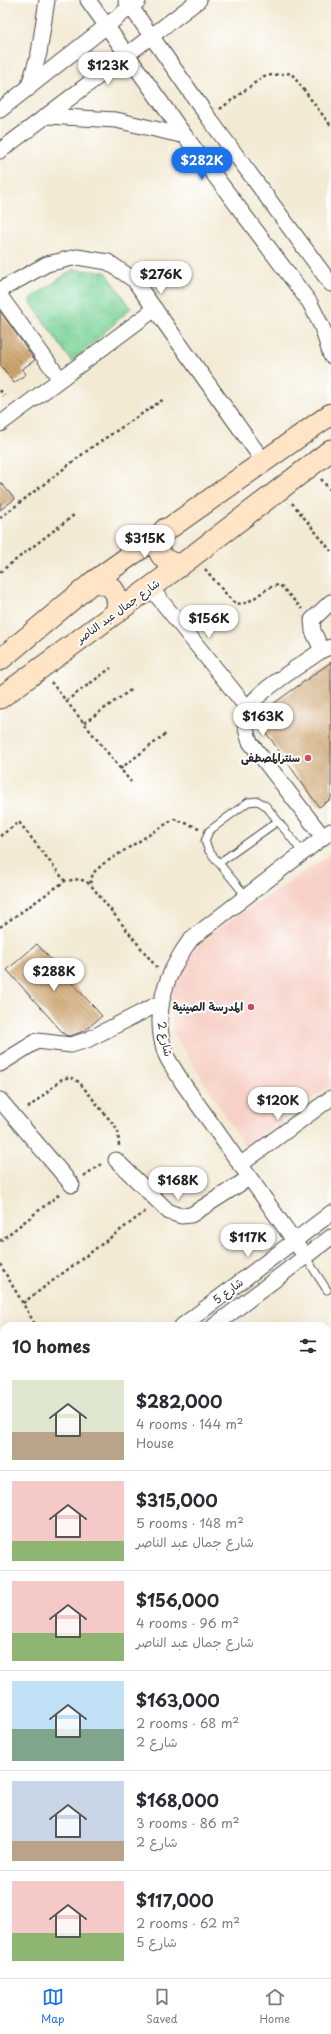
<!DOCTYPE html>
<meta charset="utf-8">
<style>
:root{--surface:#fff;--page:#f7f7f7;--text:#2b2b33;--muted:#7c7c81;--line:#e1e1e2;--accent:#1a73e8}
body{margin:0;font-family:"Playpen Sans","Playpen Sans Arabic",sans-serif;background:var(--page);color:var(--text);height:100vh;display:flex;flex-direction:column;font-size:15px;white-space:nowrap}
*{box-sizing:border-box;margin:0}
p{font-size:13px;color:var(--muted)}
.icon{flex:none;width:22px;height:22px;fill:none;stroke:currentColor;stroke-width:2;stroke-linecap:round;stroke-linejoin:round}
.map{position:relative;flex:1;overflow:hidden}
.details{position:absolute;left:0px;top:1322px;width:331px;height:656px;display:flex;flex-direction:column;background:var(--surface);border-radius:12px 12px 0 0;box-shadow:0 4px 16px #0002}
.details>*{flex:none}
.price{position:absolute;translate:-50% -34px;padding:0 9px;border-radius:14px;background:#fff;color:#222;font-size:13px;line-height:26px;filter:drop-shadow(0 1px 2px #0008)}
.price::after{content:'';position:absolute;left:50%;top:24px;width:12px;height:9px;margin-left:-6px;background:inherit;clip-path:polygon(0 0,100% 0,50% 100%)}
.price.selected{background:var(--accent);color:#fff}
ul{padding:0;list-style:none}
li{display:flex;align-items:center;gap:12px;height:100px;padding:0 12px}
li+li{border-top:1px solid var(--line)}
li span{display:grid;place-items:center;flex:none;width:112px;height:80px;border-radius:0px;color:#555}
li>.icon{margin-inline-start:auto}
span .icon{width:48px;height:48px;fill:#fffc;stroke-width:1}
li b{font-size:17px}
h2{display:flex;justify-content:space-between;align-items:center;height:48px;padding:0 12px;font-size:17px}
.menu{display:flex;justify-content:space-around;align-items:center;height:56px;border-top:1px solid var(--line);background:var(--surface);font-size:11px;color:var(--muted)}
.menu a{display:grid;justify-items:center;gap:2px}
.menu .selected{color:var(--accent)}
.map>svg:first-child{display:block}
.built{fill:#f7d1c7}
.park{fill:url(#park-crowns);stroke:#537f62}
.building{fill:url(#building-back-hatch)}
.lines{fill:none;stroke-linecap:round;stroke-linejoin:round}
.lane-casing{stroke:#494844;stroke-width:9}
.street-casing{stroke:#494844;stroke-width:17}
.secondary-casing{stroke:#494844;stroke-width:23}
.path{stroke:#494844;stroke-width:2.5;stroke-dasharray:3 3;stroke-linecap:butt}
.lane{stroke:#fff;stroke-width:7}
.street{stroke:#fff;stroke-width:15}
.secondary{stroke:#ffe4c6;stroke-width:21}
.poi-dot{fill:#d1495b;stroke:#fff;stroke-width:1.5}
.labels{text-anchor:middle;stroke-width:4;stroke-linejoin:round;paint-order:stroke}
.street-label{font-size:11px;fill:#2b2b2b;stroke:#fff}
.poi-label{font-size:11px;font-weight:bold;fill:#2b2b2b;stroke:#fff;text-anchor:end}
</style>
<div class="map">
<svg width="331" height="1978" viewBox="0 0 331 1978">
<defs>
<pattern id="park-crowns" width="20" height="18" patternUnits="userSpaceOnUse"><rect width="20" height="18" fill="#7bd398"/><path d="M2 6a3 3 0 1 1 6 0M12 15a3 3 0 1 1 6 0" fill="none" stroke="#6ab583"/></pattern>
<pattern id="building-back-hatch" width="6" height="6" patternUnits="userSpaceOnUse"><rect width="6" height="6" fill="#cfa670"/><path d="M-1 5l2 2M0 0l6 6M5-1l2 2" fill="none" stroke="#a8875c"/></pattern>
</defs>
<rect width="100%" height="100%" fill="#fff"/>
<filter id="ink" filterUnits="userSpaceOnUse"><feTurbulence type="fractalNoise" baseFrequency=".025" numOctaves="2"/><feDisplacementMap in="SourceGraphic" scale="8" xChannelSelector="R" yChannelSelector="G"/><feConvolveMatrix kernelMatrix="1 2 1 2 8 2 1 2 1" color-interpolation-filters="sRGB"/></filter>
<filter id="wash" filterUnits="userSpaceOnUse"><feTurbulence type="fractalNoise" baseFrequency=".012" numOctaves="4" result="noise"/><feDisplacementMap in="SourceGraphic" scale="16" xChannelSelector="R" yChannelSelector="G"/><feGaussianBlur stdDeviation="0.9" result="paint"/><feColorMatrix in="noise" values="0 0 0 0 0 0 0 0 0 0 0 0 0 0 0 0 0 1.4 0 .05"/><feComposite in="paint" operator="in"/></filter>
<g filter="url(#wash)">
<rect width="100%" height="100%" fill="#f3ead4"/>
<!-- built -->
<g class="built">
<path d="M 331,854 L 331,1084 L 246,1148 L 173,1033 L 171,997 L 176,977 L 186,959 L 214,931 Z"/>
<path d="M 0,1565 L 4,1570 L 4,1974 L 306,1974 L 309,1978 L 0,1978 Z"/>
</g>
<!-- park -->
<path class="park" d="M 73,269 L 106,272 L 131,308 L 72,362 L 29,300 Z"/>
<g id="blocks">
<!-- building -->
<g class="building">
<path d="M 0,311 L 35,360 L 22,369 L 26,374 L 14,383 L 0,364 Z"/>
<path d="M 0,482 L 15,499 L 0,510 Z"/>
<path d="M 331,662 L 331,799 L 319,807 L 255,717 Z"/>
<path d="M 37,944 L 102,1016 L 84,1031 L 70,1036 L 65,1035 L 7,970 Z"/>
</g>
</g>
</g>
<g filter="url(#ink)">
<use href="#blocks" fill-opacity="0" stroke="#494844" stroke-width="1"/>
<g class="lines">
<defs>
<g id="lane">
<path d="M 219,863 L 278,821"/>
<path d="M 246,896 L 209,851 L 205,841 L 209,831 L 248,802 L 258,801 L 266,806 L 303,853"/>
<path d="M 305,1256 L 327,1290"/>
<path d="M 327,1874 L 331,1871"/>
<path d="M 327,1946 L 331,1943"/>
<path d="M 253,1978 L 255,1974"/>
</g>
<g id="street">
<path d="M 88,0 L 185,136 L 310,303 L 322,327 L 331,356"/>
<path d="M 126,0 L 208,117 L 331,284"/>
<path d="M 28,89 L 39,53 L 47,0"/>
<path d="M 0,110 L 138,1"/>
<path d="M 47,116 L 116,120 L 185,136"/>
<path d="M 0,151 L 199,0"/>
<path d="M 0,290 L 47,264 L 77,257 L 108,262 L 134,280 L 264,462"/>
<path d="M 0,296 L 60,379"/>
<path d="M 0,424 L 155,309"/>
<path d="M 150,587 L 248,709"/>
<path d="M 322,650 L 313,631 L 312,620 L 331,602"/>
<path d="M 323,837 L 250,742 C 246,731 243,721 248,709 C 254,693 306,662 322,650 L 331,647"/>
<path d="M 0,1064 L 37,1041 L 71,1045 L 87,1040 L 160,1003"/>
<path d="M 0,1100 L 72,1185"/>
<path d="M 116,1160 L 169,1212 L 181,1216 L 191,1215 L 249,1178"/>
<path d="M 240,1165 L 331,1098"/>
<path d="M 305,1256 L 182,1082 C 177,1073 170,1064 166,1055 C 151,1013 166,973 191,939 L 331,831"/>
<path d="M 182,1326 L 331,1213"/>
<path d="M 214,1326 L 331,1237"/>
<path d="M 327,1376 L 331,1375"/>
<path d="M 0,1411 L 4,1417"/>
<path d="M 0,1444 L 4,1449"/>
<path d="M 0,1486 L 4,1483"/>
<path d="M 327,1502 L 331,1500"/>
<path d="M 327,1578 L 331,1583"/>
<path d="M 327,1678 L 331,1675"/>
<path d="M 327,1962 L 331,1967"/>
</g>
<g id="secondary">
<path d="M 165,529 C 152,547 159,562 181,565"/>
<path d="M 93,582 C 112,583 119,591 117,610"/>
<path d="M 0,660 L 93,582 L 331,414"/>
<path d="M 0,698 L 181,565 L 331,450"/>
</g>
</defs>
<!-- lane casing -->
<use href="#lane" class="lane-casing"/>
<!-- street casing -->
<use href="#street" class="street-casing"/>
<!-- secondary casing -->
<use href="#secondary" class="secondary-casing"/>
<!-- path -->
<g class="path">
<path d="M 220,109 L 264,76 L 291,73 L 331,126"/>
<path d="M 0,390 L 4,396"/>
<path d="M 321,479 L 331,491"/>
<path d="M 292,503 L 331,551"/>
<path d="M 0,518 L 92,447 L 164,399"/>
<path d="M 205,569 L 232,601 C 249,612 262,585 280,585 L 302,609"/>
<path d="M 0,572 L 74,515"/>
<path d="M 51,682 L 131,782"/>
<path d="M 66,701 L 111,668"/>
<path d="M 84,723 L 132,689"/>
<path d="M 120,769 L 167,733"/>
<path d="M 0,836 L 19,822 L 65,881"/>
<path d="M 0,927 L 65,881 L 80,879 L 90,884"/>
<path d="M 157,968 L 90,884 L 93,873 L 103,864 L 174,819 L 199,828"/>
<path d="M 28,1108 L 62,1079 L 70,1077 L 79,1082 L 118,1130 L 119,1146"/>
<path d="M 84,1176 L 101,1164"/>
<path d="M 0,1241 L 61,1193"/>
<path d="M 0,1264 L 36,1326"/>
<path d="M 23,1303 L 146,1211"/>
<path d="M 0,1370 L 4,1367"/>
</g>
<!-- lane -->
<use href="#lane" class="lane"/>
<!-- street -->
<use href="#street" class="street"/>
<!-- secondary -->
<use href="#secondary" class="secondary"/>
</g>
</g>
<!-- markers -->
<g class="poi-dot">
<circle cx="308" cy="758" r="4"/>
<circle cx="251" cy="1007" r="4"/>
</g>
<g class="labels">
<!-- street labels -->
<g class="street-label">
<text transform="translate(118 611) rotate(-36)" y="4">شارع جمال عبد الناصر</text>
<text transform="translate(165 1039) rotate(78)" y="4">شارع 2</text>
<text transform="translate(228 1291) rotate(-37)" y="4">شارع 5</text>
</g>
<!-- poi labels -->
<g class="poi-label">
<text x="300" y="762">سنترالمصطفى</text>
<text x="243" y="1011">المدرسة الصينية</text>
</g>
</g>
</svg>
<b class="price" style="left:108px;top:86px">$123K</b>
<b class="price selected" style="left:202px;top:181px">$282K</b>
<b class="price" style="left:161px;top:295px">$276K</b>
<b class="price" style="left:145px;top:559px">$315K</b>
<b class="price" style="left:209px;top:639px">$156K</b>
<b class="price" style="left:263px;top:737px">$163K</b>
<b class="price" style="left:54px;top:992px">$288K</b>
<b class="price" style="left:278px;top:1121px">$120K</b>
<b class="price" style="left:178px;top:1201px">$168K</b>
<b class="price" style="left:248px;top:1258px">$117K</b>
<section class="details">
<h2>10 homes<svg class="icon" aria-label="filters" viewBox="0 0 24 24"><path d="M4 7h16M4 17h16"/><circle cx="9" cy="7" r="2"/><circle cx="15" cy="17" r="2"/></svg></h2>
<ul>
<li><span style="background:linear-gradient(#dfe7d0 65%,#b9a48a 0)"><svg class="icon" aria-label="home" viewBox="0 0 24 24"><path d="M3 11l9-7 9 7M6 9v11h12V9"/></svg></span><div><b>$282,000</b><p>4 rooms · 144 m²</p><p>House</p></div></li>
<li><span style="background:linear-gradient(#f6c9c9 75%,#8fb573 0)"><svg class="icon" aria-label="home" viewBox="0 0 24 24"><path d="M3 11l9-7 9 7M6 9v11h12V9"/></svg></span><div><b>$315,000</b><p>5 rooms · 148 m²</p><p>شارع جمال عبد الناصر</p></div></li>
<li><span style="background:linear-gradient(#f6c9c9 65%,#8fb573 0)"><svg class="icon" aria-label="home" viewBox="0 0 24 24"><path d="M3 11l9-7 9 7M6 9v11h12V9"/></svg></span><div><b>$156,000</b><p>4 rooms · 96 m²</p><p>شارع جمال عبد الناصر</p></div></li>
<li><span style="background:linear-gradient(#bfe0f5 60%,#7fa58c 0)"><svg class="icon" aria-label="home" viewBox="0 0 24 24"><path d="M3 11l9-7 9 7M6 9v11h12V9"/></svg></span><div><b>$163,000</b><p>2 rooms · 68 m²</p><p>شارع 2</p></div></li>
<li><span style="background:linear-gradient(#c9d6e8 75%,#b9a48a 0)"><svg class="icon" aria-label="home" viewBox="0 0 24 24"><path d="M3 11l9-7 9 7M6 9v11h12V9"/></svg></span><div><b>$168,000</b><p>3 rooms · 86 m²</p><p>شارع 2</p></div></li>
<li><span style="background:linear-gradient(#f6c9c9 65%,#8fb573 0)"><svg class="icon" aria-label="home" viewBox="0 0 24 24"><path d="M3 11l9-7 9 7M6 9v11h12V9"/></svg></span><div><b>$117,000</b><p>2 rooms · 62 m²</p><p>شارع 5</p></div></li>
</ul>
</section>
</div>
<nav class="menu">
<a class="selected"><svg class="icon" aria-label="map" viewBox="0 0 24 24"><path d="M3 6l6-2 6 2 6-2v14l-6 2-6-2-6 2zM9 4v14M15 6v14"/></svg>Map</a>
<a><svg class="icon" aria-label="saved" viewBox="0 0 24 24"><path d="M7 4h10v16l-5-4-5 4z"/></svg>Saved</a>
<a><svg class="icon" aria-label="home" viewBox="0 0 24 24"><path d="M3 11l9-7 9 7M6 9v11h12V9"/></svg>Home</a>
</nav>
